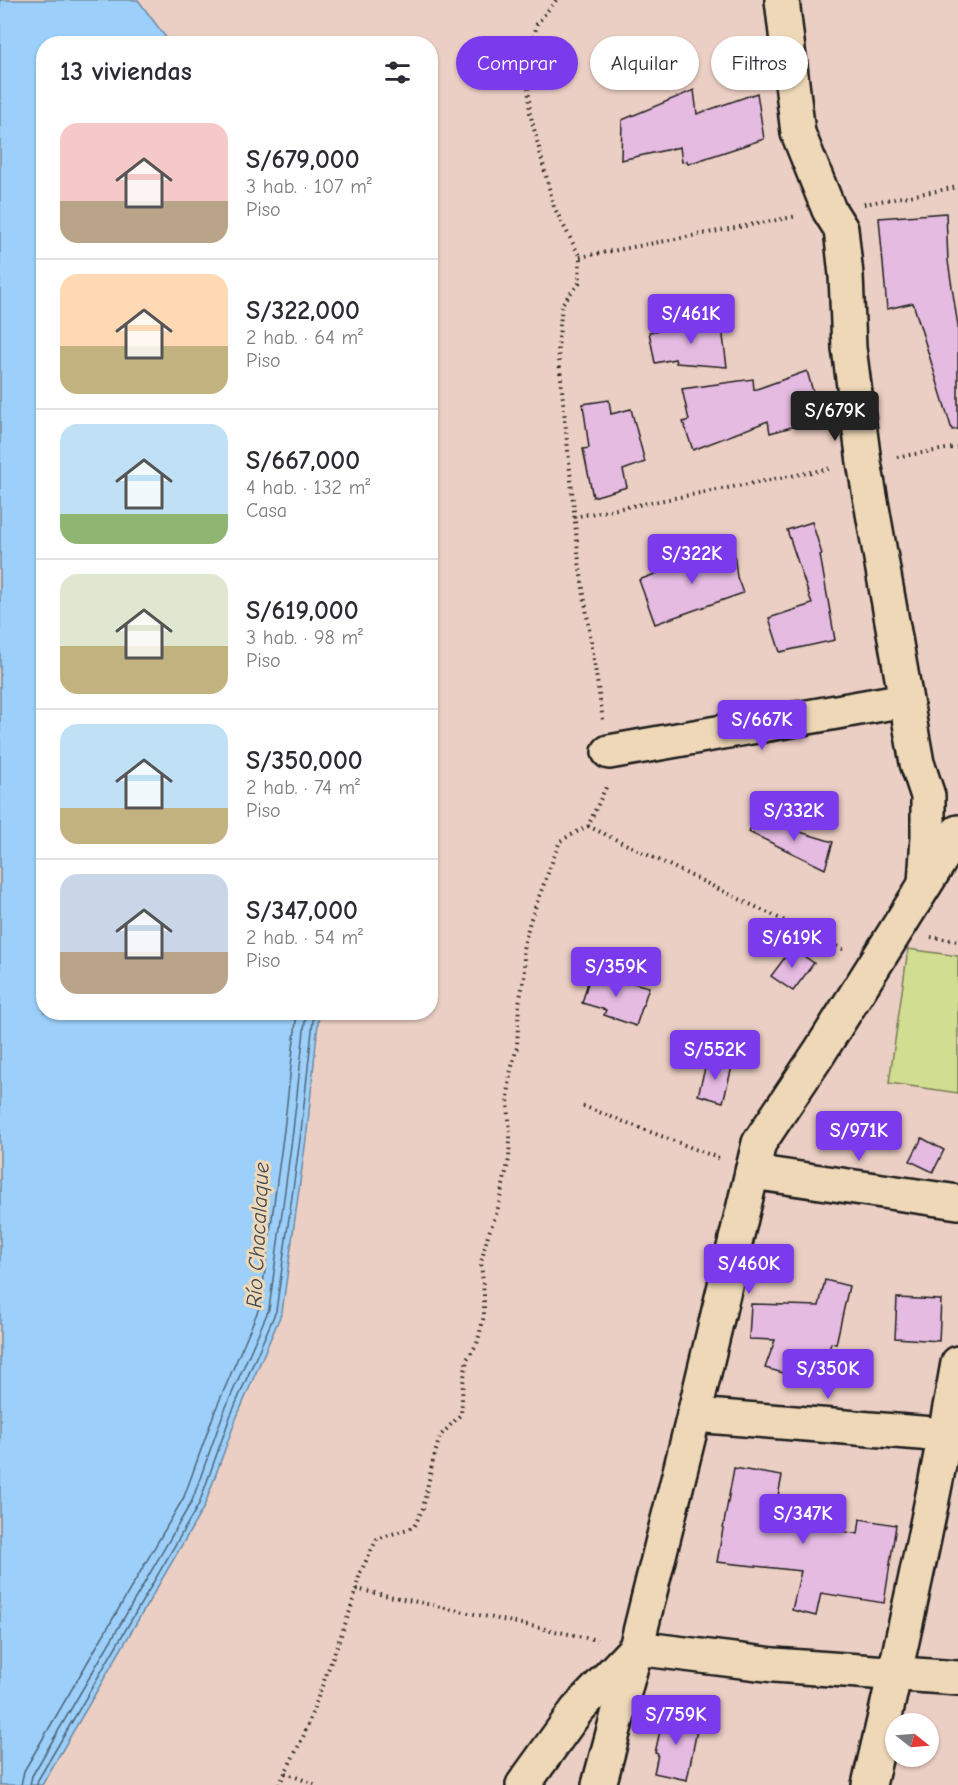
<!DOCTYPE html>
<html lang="es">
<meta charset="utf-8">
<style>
:root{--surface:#fff;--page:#f7f7f7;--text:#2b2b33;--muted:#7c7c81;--line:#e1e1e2;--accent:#7c3aed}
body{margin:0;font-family:"Comic Neue",sans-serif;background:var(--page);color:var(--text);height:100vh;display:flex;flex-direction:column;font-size:22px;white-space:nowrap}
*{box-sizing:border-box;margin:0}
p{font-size:20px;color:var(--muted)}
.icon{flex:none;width:33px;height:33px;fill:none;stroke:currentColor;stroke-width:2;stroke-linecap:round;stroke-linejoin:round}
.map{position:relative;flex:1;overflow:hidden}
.drawer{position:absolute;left:36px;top:36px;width:402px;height:984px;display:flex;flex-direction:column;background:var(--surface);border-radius:24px;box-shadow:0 2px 4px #0004}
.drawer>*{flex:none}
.hud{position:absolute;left:456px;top:36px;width:411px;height:54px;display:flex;gap:12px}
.needle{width:39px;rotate:107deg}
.tools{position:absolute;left:885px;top:1713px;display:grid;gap:12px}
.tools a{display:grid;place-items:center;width:54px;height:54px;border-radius:50%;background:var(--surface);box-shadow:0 2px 4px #0004;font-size:30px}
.price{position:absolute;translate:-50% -51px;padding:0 14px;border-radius:6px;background:var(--accent);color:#fff;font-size:20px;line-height:39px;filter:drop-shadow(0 2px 3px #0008)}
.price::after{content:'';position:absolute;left:50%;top:36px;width:18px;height:14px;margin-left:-9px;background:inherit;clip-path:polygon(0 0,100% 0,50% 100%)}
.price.current{background:#222;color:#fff}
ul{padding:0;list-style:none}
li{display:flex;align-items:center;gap:18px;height:150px;padding:0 24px}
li+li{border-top:2px solid var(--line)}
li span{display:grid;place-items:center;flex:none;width:168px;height:120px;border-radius:18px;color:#555}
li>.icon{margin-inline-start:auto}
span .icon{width:72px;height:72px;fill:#fffc;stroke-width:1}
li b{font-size:26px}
h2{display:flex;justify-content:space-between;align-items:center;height:72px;padding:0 24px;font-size:26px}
.chip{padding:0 21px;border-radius:27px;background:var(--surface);box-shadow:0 2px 4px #0004;font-size:21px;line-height:54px}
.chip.current{background:var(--accent);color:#fff}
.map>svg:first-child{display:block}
.green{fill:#d1dd91;stroke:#767c56;stroke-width:1.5}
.water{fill:#9cd0fa;stroke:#6988a1;stroke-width:1.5}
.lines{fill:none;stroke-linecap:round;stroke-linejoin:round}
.shore{stroke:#4f6475;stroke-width:1.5}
.building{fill:#e6bbe2;stroke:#1c1c1c;stroke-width:1.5}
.minor-casing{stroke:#1c1c1c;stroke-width:38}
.path{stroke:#1c1c1c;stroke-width:4;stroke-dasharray:1.5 4.5;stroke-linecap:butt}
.minor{stroke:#eed8b7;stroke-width:33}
.labels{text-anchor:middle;stroke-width:6;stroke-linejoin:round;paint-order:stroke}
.water-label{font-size:22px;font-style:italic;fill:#3c4954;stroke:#eed8b7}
</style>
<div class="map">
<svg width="958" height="1785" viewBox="0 0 958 1785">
<rect width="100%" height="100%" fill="#eccfc4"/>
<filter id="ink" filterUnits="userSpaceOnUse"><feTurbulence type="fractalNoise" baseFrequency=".0167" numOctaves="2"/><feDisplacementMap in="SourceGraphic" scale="12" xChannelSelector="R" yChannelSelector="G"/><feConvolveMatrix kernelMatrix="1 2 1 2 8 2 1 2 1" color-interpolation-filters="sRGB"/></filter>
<g filter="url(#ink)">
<!-- green -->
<path class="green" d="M 908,949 L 958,956 L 958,1093 L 889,1083 Z"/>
<!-- water -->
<path class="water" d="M 0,0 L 138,0 L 170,43 L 44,44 L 44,1012 L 319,1013 L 307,1132 L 282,1312 L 236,1419 L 204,1507 L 42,1785 L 0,1785 Z"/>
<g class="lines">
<!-- shore -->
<g class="shore">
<path d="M 21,1785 L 24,1771 L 184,1497 L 215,1411 L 260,1306 L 284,1130 L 297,1012"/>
<path d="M 30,1785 L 32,1776 L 192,1501 L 223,1414 L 269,1309 L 293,1131 L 306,1012"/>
<path d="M 37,1785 L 38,1780 L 199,1504 L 230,1417 L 276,1311 L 301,1132 L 314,1012"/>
</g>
</g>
<!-- building -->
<g class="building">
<path d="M 694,90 L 697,114 L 757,93 L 764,139 L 688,164 L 687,161 L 682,162 L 680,147 L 621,160 L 622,120 Z"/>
<path d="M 946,213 L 948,261 L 958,326 L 958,429 L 952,430 L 913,303 L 887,309 L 879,218 Z"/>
<path d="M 721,321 L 727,367 L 676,363 L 675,359 L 655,363 L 649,332 Z"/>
<path d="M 807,371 L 821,419 L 770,433 L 768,421 L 693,450 L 683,422 L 689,420 L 682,389 L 753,379 L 754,390 Z"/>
<path d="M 609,400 L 611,414 L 631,409 L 645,462 L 623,470 L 627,487 L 593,497 L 583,449 L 589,448 L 583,404 Z"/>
<path d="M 812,522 L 822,554 L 820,555 L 835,640 L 780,652 L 769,618 L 812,604 L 787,530 Z"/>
<path d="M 733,544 L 737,577 L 743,593 L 655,624 L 639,580 Z"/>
<path d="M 754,818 L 833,842 L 825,869 L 749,832 Z"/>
<path d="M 792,948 L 814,963 L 793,991 L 771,976 Z"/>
<path d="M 591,972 L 649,987 L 636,1026 L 604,1015 L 606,1010 L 582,1003 Z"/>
<path d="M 707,1061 L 732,1067 L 723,1102 L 698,1095 Z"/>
<path d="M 922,1138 L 944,1150 L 933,1172 L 910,1161 Z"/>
<path d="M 825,1280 L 849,1286 L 836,1344 L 831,1343 L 820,1383 L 765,1368 L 775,1340 L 749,1339 L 751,1304 L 819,1306 Z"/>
<path d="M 897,1298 L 941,1300 L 939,1341 L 895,1338 Z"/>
<path d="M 734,1468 L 782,1476 L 777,1501 L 794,1505 L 790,1522 L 858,1534 L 860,1519 L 896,1525 L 884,1603 L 821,1593 L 816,1616 L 792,1610 L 801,1571 L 717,1562 Z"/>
<path d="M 664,1713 L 699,1720 L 687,1780 L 654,1773 L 658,1754 L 655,1753 Z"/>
</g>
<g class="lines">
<defs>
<g id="minor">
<path d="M 782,0 L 798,133 L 829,210 L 841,229 L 846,275 L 849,348 L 864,462 L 917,763 L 928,796 L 928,837 L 925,883"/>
<path d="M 609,752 L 905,700"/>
<path d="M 752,1172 L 958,1202"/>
<path d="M 694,1415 L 958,1436"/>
<path d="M 523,1785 L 577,1710 L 636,1648 L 774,1665 L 958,1678"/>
<path d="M 599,1785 L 636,1648 L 694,1415 L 759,1143 L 819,1053 L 958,832"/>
<path d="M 869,1785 C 902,1645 933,1505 958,1363"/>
</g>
</defs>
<!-- minor casing -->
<use href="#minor" class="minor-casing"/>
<!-- path -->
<g class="path">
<path d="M 556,0 L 537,24 L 527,67 L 530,113 L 554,207 L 580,257 L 579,283 L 562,304 L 558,349 L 579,562 L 603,720"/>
<path d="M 864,204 L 958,187"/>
<path d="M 580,257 L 798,216"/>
<path d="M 897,457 L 958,447"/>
<path d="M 574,517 L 833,468"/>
<path d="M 588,826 L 845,950"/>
<path d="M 931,937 L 958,941"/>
<path d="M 583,1106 L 721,1159"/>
<path d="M 356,1589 L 597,1640"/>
<path d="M 285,1773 L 317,1785"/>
<path d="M 279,1785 L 304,1735 L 351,1608 L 360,1573 L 377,1539 L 414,1527 L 423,1508 L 432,1465 L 440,1436 L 461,1414 L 463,1383 L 467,1359 L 477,1344 L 484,1316 L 484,1294 L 481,1263 L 488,1235 L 497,1212 L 509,1159 L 510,1138 L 508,1099 L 510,1074 L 517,1047 L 519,1003 L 525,973 L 523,949 L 530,921 L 560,841 L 588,826 L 607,785"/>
</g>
<!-- minor -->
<use href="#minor" class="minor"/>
</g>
</g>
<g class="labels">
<!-- water labels -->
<g class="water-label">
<text transform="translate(257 1235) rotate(-87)" y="8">Río Chacalaque</text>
</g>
</g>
</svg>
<div class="tools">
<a><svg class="needle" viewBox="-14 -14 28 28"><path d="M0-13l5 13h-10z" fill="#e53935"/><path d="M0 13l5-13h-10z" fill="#7c7c81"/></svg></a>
</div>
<b class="price" style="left:691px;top:345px">S/461K</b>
<b class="price current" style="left:835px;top:442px">S/679K</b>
<b class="price" style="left:692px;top:585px">S/322K</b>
<b class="price" style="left:762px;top:751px">S/667K</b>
<b class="price" style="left:794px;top:842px">S/332K</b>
<b class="price" style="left:792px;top:969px">S/619K</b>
<b class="price" style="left:616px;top:998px">S/359K</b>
<b class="price" style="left:715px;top:1081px">S/552K</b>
<b class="price" style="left:859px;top:1162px">S/971K</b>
<b class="price" style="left:749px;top:1295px">S/460K</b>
<b class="price" style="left:828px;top:1400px">S/350K</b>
<b class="price" style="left:803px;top:1545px">S/347K</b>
<b class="price" style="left:676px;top:1746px">S/759K</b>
<div class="hud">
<a class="chip current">Comprar</a>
<a class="chip">Alquilar</a>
<a class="chip">Filtros</a>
</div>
<section class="drawer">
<h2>13 viviendas<svg class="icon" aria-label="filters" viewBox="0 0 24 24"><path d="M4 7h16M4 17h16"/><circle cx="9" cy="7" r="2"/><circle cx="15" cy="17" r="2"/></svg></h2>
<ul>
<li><span style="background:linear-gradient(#f6c9c9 65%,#b9a48a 0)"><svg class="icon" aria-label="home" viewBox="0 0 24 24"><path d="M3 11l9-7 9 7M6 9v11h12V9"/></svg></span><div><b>S/679,000</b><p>3 hab. · 107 m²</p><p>Piso</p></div></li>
<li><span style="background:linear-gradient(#ffd9b3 60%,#c2b280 0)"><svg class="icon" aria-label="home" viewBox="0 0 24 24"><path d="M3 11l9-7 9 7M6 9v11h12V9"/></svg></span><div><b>S/322,000</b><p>2 hab. · 64 m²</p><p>Piso</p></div></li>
<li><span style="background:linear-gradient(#bfe0f5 75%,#8fb573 0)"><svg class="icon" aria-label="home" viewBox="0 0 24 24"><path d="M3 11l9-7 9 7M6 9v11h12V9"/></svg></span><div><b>S/667,000</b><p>4 hab. · 132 m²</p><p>Casa</p></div></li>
<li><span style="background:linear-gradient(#dfe7d0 60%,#c2b280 0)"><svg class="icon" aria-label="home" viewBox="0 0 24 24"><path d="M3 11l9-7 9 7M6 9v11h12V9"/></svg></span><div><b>S/619,000</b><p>3 hab. · 98 m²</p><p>Piso</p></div></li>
<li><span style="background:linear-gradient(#bfe0f5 70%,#c2b280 0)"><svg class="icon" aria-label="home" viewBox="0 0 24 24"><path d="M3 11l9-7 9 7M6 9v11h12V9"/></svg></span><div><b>S/350,000</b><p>2 hab. · 74 m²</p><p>Piso</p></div></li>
<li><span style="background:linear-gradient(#c9d6e8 65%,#b9a48a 0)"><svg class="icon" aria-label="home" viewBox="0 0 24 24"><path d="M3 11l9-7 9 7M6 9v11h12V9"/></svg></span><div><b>S/347,000</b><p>2 hab. · 54 m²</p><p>Piso</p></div></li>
</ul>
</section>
</div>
